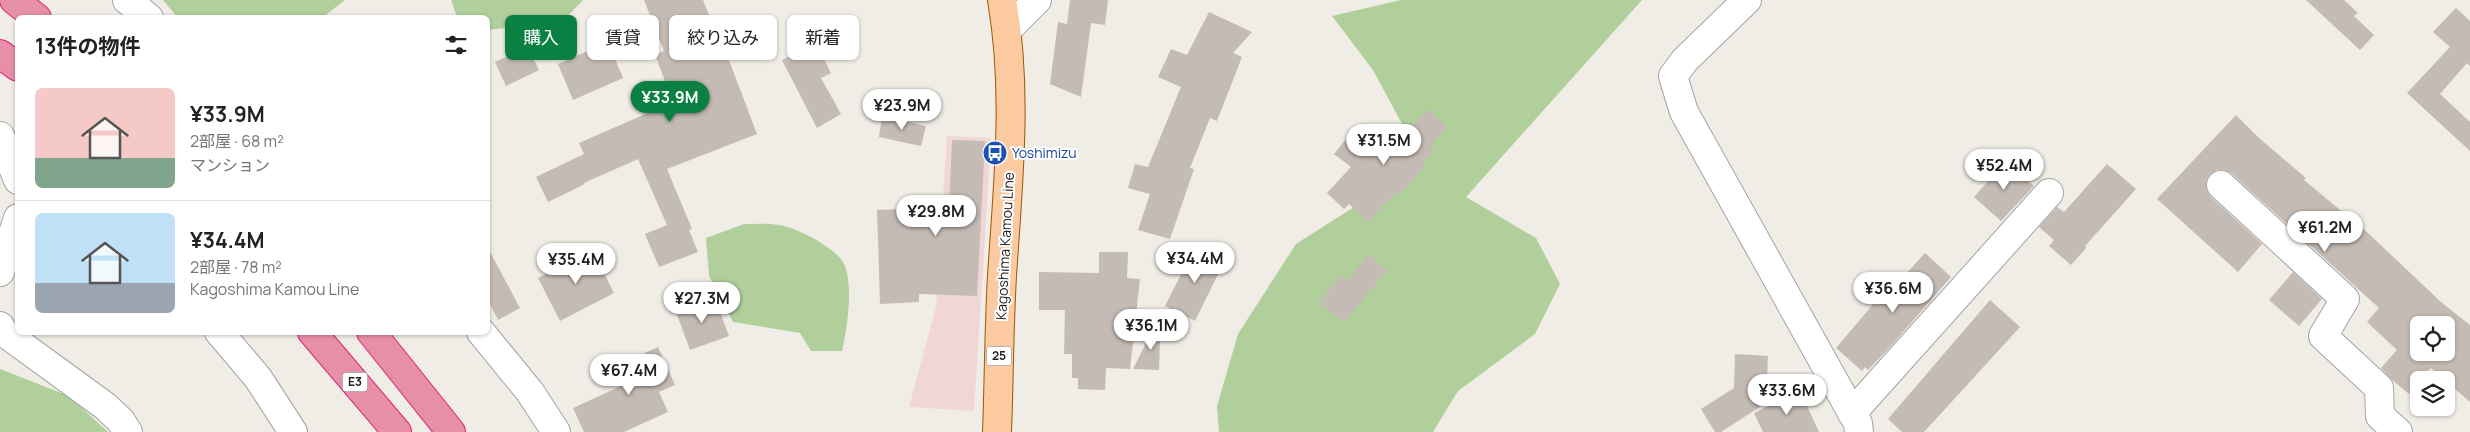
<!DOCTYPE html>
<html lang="ja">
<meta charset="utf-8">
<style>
:root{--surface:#fff;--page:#f6f6f6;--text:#222;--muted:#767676;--line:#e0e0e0;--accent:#0b8043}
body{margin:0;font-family:Manrope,"Noto Sans JP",sans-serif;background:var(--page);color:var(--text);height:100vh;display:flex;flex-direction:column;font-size:19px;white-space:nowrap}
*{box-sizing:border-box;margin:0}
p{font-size:16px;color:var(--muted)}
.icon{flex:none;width:28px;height:28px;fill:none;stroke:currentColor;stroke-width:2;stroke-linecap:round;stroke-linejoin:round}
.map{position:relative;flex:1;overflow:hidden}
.side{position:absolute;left:15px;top:15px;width:475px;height:320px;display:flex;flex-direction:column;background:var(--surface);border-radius:8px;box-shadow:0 1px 4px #0004}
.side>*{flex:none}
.guide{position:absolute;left:505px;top:15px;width:475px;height:45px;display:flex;gap:10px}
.fabs{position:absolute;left:2410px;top:316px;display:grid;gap:10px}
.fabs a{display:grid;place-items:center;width:45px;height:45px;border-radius:8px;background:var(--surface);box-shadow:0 1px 4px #0004;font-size:25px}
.price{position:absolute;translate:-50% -42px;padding:0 11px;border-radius:18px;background:#fff;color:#222;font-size:16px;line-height:32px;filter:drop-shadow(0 1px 2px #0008)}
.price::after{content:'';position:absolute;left:50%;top:30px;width:15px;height:11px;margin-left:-8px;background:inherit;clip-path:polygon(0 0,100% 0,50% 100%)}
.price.on{background:var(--accent);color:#fff}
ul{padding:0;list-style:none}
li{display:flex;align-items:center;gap:15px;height:125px;padding:0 20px}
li+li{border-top:1px solid var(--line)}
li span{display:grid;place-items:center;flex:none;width:140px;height:100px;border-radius:8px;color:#555}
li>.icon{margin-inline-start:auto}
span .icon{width:60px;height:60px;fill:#fffc;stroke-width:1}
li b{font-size:21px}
h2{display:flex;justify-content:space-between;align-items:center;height:60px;padding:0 20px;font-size:21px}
.chip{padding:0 18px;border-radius:8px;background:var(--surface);box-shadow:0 1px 4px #0004;font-size:18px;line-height:45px}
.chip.on{background:var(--accent);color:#fff}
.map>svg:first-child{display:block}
.commercial{fill:#f1d6d7}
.forest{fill:#b0cf9b}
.building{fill:#c5bbb5;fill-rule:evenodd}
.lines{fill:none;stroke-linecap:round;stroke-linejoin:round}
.minor-casing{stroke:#a4a4a4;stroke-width:30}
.primary-casing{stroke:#9b5800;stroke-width:30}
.motorway-casing{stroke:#db2677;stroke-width:30}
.minor{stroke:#fff;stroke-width:28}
.primary{stroke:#fccaa0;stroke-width:28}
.motorway{stroke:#e78ea8;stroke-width:28}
.labels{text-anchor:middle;stroke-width:4;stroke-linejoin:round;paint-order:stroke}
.shield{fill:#fff;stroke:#636363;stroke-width:1}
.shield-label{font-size:12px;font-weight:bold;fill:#202020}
.transit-label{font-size:14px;fill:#164399;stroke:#fff;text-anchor:start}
.street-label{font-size:14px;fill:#202020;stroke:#fff}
</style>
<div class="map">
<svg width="2470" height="432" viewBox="0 0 2470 432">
<rect width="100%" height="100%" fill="#f0ece6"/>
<!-- commercial -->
<path class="commercial" d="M 947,136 L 991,138 L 974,411 L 909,407 L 936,307 Z"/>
<!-- forest -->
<g class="forest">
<path d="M 163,0 L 345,0 L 323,17 L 178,18 Z"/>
<path d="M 451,0 L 583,0 L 563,21 L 488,30 L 488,18 L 457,17 Z"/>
<path d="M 1401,0 L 1642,0 L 1466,197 L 1536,238 L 1560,284 L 1535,334 L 1458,391 L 1433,432 L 1219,432 L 1217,406 L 1238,334 L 1296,244 L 1376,193 L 1415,148 L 1373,70 L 1332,16 Z"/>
<path d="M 744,224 C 755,224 767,223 779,225 C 795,227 837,248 844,264 C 854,287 847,328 842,351 L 811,351 L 800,333 L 733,322 L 709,276 L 706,238 Z"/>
<path d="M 0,369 L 69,396 L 108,432 L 0,432 Z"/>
</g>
<!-- building -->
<g class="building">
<path d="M 644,0 L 703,0 L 719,40 L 721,39 L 757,134 L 667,169 L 692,229 L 689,230 L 698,252 L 659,267 L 645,234 L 667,225 L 638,159 L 584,183 L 585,184 L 548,202 L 536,177 L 584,154 L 579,143 L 673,102 L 655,55 L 664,51 Z"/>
<path d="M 1070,0 L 1108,0 L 1105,25 L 1091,23 L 1081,97 L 1050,84 L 1058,22 L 1067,24 Z"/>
<path d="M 2306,0 L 2344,0 L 2358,13 L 2354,16 L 2374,35 L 2360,50 Z"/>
<path d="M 2456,8 L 2470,21 L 2470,66 L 2467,63 L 2440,94 L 2470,122 L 2470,151 L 2407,93 L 2450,47 L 2433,32 Z"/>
<path d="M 1209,12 L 1252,32 L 1233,53 L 1242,57 L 1217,121 L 1210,118 L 1190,168 L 1194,169 L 1170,239 L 1138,230 L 1150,194 L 1128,188 L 1135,164 L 1148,167 L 1181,87 L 1158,77 L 1171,49 L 1187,55 Z"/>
<path d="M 608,42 L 623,78 L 573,100 L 558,64 Z"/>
<path d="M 816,43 L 831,73 L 821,78 L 841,114 L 817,128 L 782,60 Z"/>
<path d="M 528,47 L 539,70 L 506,86 L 495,62 Z"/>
<path d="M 1428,109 L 1447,127 L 1430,146 L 1434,150 L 1423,162 L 1426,166 L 1399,194 L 1397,191 L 1368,222 L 1349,204 L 1344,209 L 1327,193 L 1351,167 L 1334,154 L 1352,132 L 1376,152 L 1404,123 L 1410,128 Z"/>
<path d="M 2236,115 L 2259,138 L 2306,178 L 2304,180 L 2369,234 L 2441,302 L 2470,325 L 2470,402 L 2431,368 L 2419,380 L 2409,394 L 2391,379 L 2381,368 L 2397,350 L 2367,322 L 2379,308 L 2231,173 L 2224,170 L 2217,170 L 2210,174 L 2206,181 L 2206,189 L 2210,196 L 2262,244 L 2238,272 L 2157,199 ZM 2419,325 L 2446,325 L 2446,352 L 2419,352 Z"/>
<path d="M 882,116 L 926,126 L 921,146 L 879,137 Z"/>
<path d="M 952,140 L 985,141 L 977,296 L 919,294 L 919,302 L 880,304 L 877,210 L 949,207 Z"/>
<path d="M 2006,161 L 2034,186 L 2001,221 L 1974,197 Z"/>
<path d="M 2107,164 L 2136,189 L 2085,246 L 2086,248 L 2071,265 L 2049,246 L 2054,240 L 2039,227 L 2057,207 L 2064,212 Z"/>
<path d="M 591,247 L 614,293 L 560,321 L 538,278 L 572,261 L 571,257 Z"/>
<path d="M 1195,247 L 1224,262 L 1195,321 L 1165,306 Z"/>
<path d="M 488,248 L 520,308 L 498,320 L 488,300 Z"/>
<path d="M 1099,252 L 1128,252 L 1127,278 L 1140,279 L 1130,369 L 1106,368 L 1105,390 L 1078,389 L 1078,378 L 1072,378 L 1072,354 L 1064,354 L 1065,310 L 1039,310 L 1039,272 L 1099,273 Z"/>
<path d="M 1925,253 L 1951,277 L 1890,347 L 1868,370 L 1865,367 L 1862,371 L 1836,348 L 1875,302 L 1878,305 Z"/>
<path d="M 1368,255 L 1387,270 L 1344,323 L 1319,302 L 1341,276 L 1347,281 Z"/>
<path d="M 2293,272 L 2322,299 L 2299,326 L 2269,300 Z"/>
<path d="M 715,298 L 729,336 L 690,350 L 676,312 Z"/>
<path d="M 1990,300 L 2020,327 L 1924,432 L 1902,432 L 1888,419 Z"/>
<path d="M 1161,313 L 1159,370 L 1133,369 Z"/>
<path d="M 658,347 L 675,385 L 659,392 L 668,412 L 624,432 L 584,432 L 573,408 L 621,386 L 612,368 Z"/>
<path d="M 1735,354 L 1768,356 L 1766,403 L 1721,432 L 1715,432 L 1701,409 L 1734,388 Z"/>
<path d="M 1800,391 L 1819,432 L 1763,432 L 1754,413 Z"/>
</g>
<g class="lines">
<defs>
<g id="minor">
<path d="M 127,0 L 149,18"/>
<path d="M 1747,0 L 1685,60 L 1673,76 L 1684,112 L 1852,413 L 1858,423 L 1859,432"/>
<path d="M 1007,30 L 1037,0"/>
<path d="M 0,136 L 18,180"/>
<path d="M 2221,185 L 2345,299 L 2323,336 L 2379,388 L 2380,416 L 2398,432"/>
<path d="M 0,272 L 18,218"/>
<path d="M 0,326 L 2,331 L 105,406 L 121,421 L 128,432"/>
<path d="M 219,332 L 258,378 L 293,432"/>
<path d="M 481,332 L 530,392 L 556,432"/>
<path d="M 1852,413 L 2049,193"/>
</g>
<path id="primary" d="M 997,432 C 999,380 999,328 1002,276 C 1008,183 1018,92 1002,0"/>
<g id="motorway">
<path d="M 14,0 L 37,18"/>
<path d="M 0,54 L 18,67"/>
<path d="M 312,332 L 397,432"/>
<path d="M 371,332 L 451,432"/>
</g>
</defs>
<!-- minor casing -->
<use href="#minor" class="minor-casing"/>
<!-- primary casing -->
<use href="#primary" class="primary-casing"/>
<!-- motorway casing -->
<use href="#motorway" class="motorway-casing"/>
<!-- minor -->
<use href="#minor" class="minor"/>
<!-- primary -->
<use href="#primary" class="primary"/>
<!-- motorway -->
<use href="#motorway" class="motorway"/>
</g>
<!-- icons -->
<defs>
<symbol id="bus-disc" viewBox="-11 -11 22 22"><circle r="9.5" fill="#1a4fb4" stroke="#fff"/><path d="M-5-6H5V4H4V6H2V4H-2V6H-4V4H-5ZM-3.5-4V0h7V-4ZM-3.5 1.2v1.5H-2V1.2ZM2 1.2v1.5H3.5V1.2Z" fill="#fff"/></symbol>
</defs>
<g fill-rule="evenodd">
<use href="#bus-disc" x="981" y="139" width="28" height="28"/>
</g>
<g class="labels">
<!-- shield labels -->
<g class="shield">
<rect x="986.5" y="346.5" width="25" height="19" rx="4"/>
<rect x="342.5" y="372.5" width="25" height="19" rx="4"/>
</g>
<g class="shield-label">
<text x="999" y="360">25</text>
<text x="355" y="386">E3</text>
</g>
<!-- transit labels -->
<g class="transit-label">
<text x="1012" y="158">Yoshimizu</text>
</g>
<!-- street labels -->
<g class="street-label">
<text transform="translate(1005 246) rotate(-87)" y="5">Kagoshima Kamou Line</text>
</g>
</g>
</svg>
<div class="fabs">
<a><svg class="icon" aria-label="locate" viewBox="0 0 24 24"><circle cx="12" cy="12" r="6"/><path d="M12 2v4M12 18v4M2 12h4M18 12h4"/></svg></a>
<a><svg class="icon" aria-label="layers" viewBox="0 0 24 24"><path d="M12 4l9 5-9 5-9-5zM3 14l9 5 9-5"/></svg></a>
</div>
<b class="price on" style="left:670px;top:123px">¥33.9M</b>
<b class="price" style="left:902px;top:131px">¥23.9M</b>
<b class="price" style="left:1384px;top:166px">¥31.5M</b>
<b class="price" style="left:2004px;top:191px">¥52.4M</b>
<b class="price" style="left:936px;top:237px">¥29.8M</b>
<b class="price" style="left:2325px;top:253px">¥61.2M</b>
<b class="price" style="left:1195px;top:284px">¥34.4M</b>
<b class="price" style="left:576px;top:285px">¥35.4M</b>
<b class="price" style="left:1893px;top:314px">¥36.6M</b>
<b class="price" style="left:702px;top:324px">¥27.3M</b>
<b class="price" style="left:1151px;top:351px">¥36.1M</b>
<b class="price" style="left:629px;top:396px">¥67.4M</b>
<b class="price" style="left:1787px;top:416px">¥33.6M</b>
<div class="guide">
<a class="chip on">購入</a>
<a class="chip">賃貸</a>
<a class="chip">絞り込み</a>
<a class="chip">新着</a>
</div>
<section class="side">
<h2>13件の物件<svg class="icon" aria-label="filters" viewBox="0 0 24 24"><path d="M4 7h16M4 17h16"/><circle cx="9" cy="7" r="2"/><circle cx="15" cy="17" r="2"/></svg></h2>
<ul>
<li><span style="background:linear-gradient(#f6c9c9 70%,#7fa58c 0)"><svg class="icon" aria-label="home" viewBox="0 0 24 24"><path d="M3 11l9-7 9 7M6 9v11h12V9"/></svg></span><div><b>¥33.9M</b><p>2部屋 · 68 m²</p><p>マンション</p></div></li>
<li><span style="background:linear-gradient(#bfe0f5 70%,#9aa5b1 0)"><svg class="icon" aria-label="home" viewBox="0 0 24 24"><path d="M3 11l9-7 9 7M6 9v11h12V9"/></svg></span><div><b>¥34.4M</b><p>2部屋 · 78 m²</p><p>Kagoshima Kamou Line</p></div></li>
</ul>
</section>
</div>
